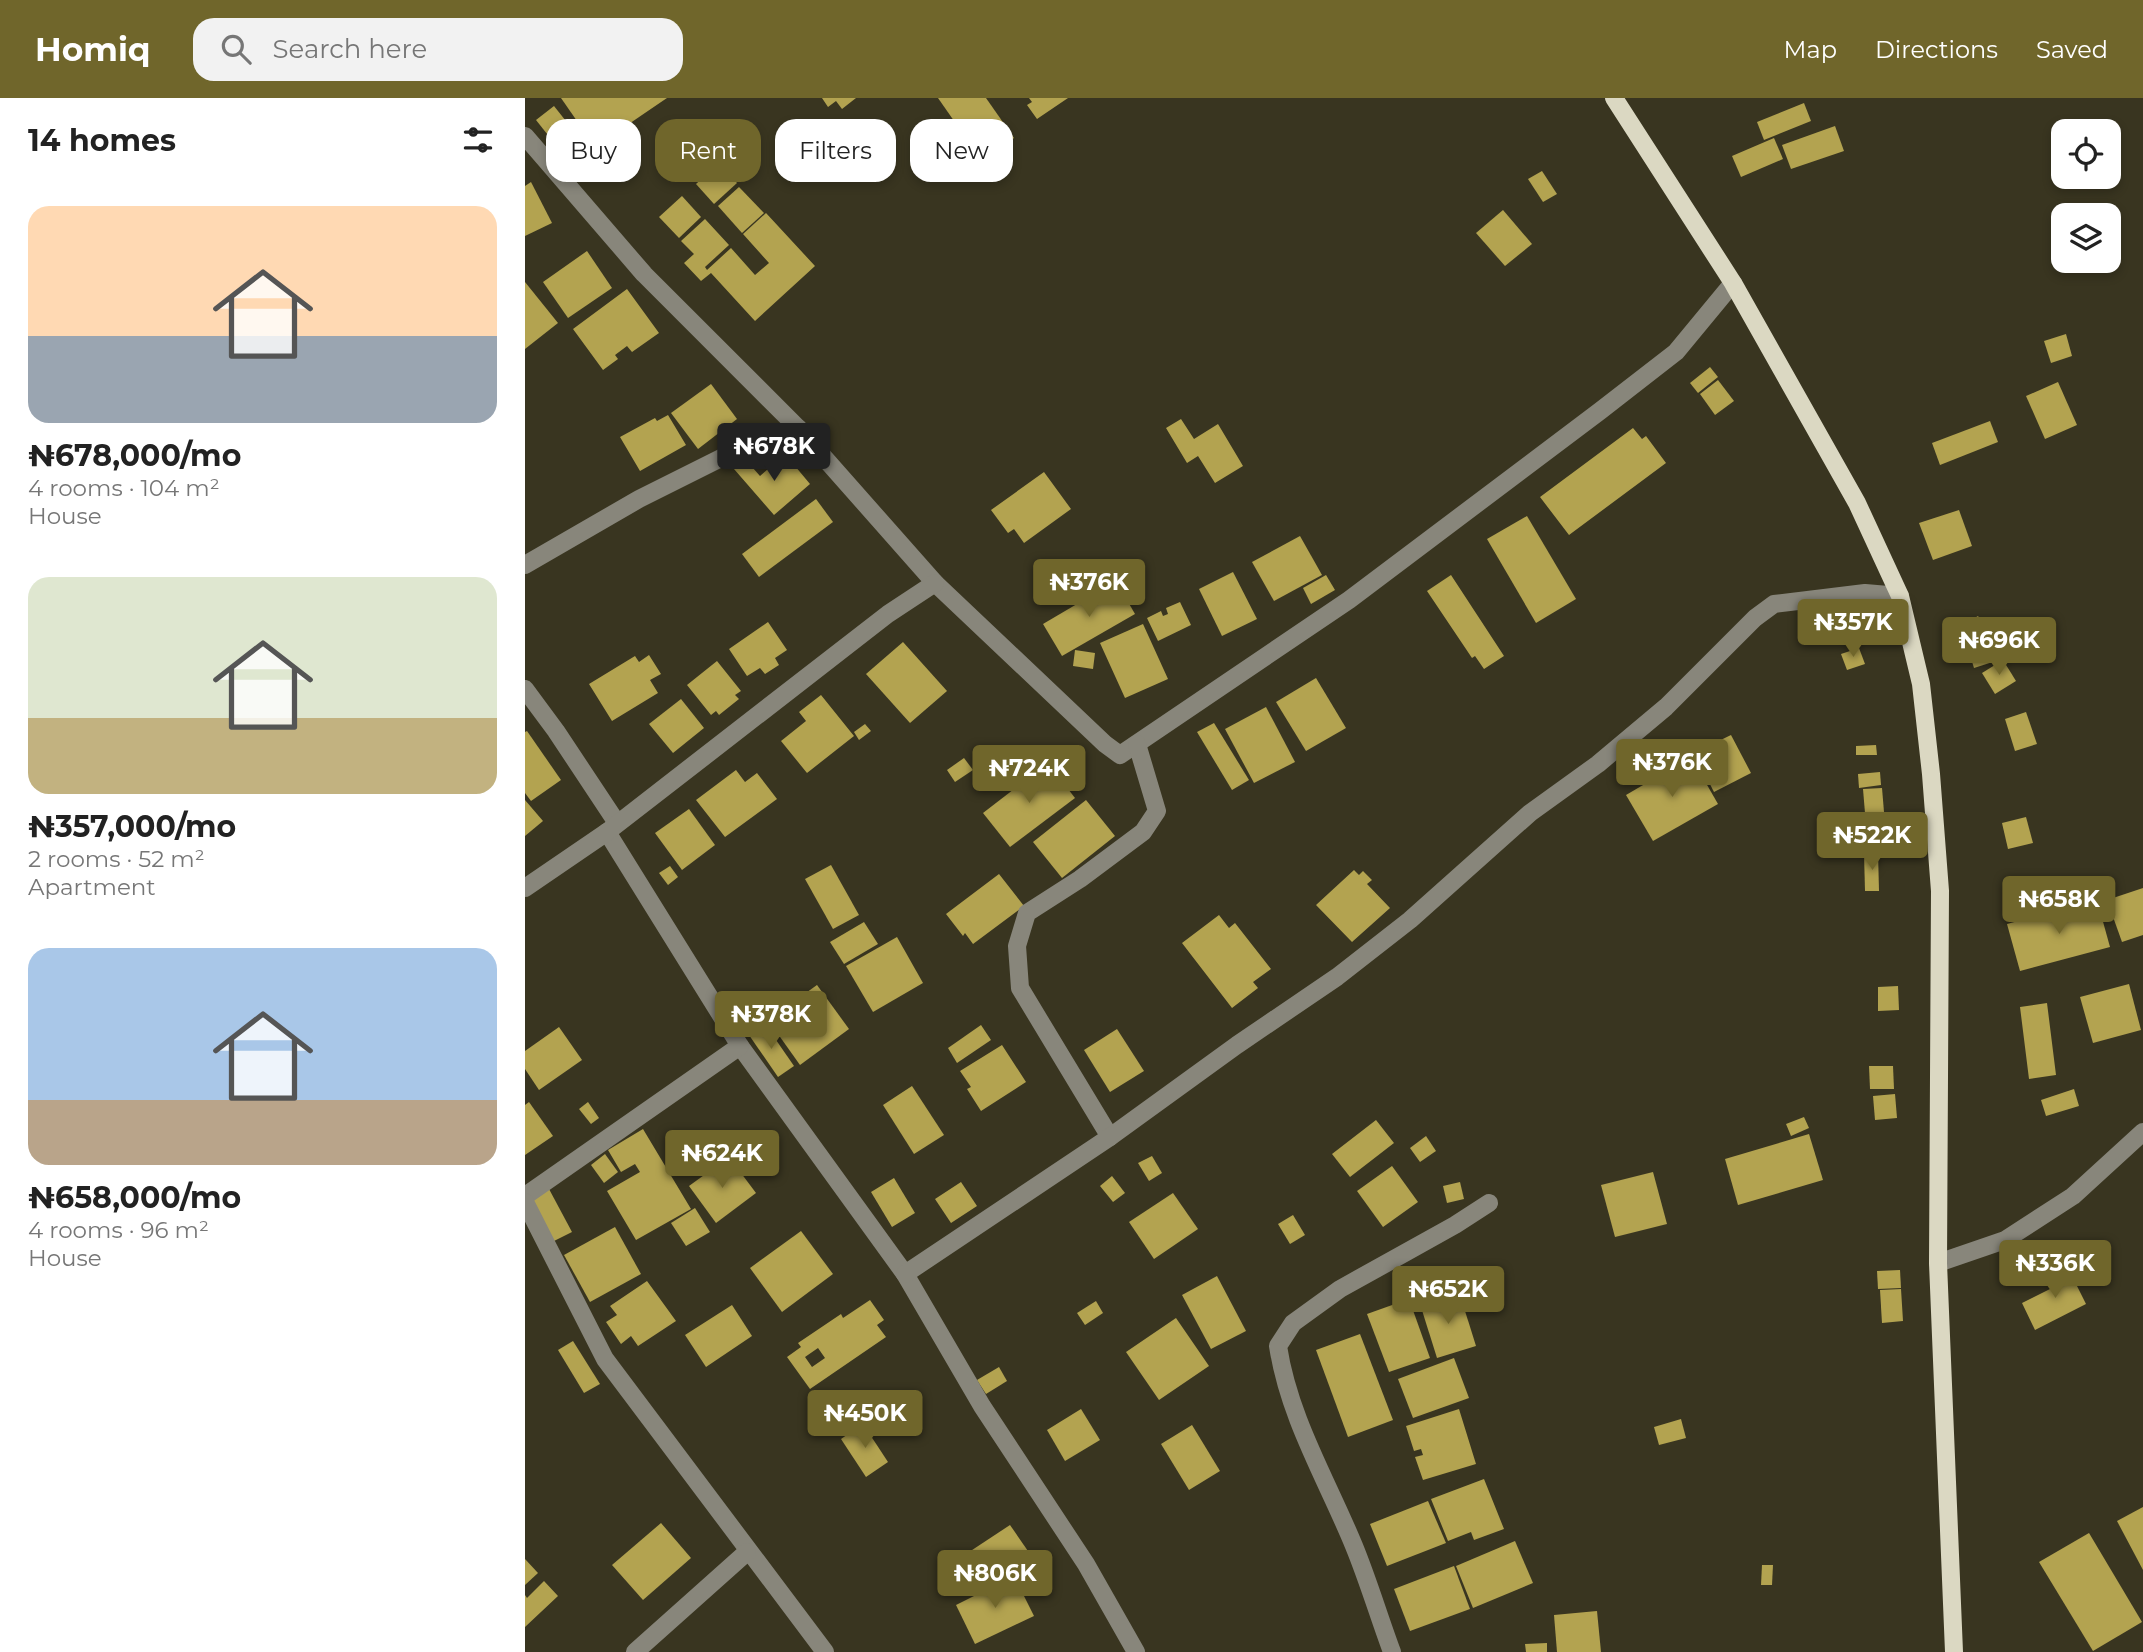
<!DOCTYPE html>
<meta charset="utf-8">
<style>
:root{--surface:#fff;--page:#f2f2f2;--text:#222;--muted:#767676;--accent:#70662b}
body{margin:0;font-family:Montserrat,sans-serif;background:var(--page);color:var(--text);height:100vh;display:flex;flex-direction:column;font-size:26px;white-space:nowrap}
*{box-sizing:border-box;margin:0}
p{font-size:23px;color:var(--muted)}
.icon{flex:none;width:38px;height:38px;fill:none;stroke:currentColor;stroke-width:2;stroke-linecap:round;stroke-linejoin:round}
.map{position:relative;flex:1;overflow:hidden}
.side{display:flex;flex-direction:column;background:var(--surface);width:525px}
.side>*{flex:none}
.guide{position:absolute;left:21px;top:21px;width:665px;height:63px;display:flex;gap:14px}
.controls{position:absolute;left:1526px;top:21px;display:grid;gap:14px}
.controls a{display:grid;place-items:center;width:70px;height:70px;border-radius:14px;background:var(--surface);box-shadow:0 4px 10px #0003;font-size:35px}
.price{position:absolute;translate:-50% -60px;padding:0 16px;border-radius:7px;background:var(--accent);color:#fff;font-size:23px;line-height:46px;filter:drop-shadow(0 2px 4px #0008)}
.price::after{content:'';position:absolute;left:50%;top:42px;width:21px;height:16px;margin-left:-10px;background:inherit;clip-path:polygon(0 0,100% 0,50% 100%)}
.price.selected{background:#222;color:#fff}
ul{padding:0;list-style:none}
li{display:grid;align-content:center;gap:14px;height:371px;padding:0 28px}
li span{display:grid;place-items:center;height:217px;border-radius:21px;color:#555}
li>.icon{margin-inline-start:auto}
span .icon{width:126px;height:126px;fill:#fffc;stroke-width:1}
li b{font-size:30px}
h2{display:flex;justify-content:space-between;align-items:center;height:84px;padding:0 28px;font-size:30px}
.chip{padding:0 24px;border-radius:21px;background:var(--surface);box-shadow:0 4px 10px #0003;font-size:24px;line-height:63px}
.chip.selected{background:var(--accent);color:#fff}
header{display:flex;align-items:center;gap:42px;box-sizing:border-box;height:98px;padding:0 35px;background:var(--accent);color:#fff}
header strong{font-size:33px}
nav{display:flex;gap:38px;margin-inline-start:auto;font-size:24px}
.search{width:490px;height:63px;background:var(--page);display:flex;align-items:center;gap:18px;box-sizing:border-box;padding:0 24px;border-radius:21px;color:var(--muted);font-size:26px}
main{display:flex;flex:1;min-height:0}
.map>svg:first-child{display:block}
.building{fill:#b3a350;fill-rule:evenodd}
.lines{fill:none;stroke-linecap:round;stroke-linejoin:round}
.minor{stroke:#88867b;stroke-width:18}
.major{stroke:#dbd8c2;stroke-width:18}
</style>
<header>
<strong>Homiq</strong>
<div class="search"><svg class="icon" aria-label="search" viewBox="0 0 24 24"><circle cx="10" cy="10" r="6"/><path d="M15 15l6 6"/></svg>Search here</div>
<nav><a>Map</a><a>Directions</a><a>Saved</a></nav>
</header>
<main>
<section class="side">
<h2>14 homes<svg class="icon" aria-label="filters" viewBox="0 0 24 24"><path d="M4 7h16M4 17h16"/><circle cx="9" cy="7" r="2"/><circle cx="15" cy="17" r="2"/></svg></h2>
<ul>
<li><span style="background:linear-gradient(#ffd9b3 60%,#9aa5b1 0)"><svg class="icon" aria-label="home" viewBox="0 0 24 24"><path d="M3 11l9-7 9 7M6 9v11h12V9"/></svg></span><div><b>₦678,000/mo</b><p>4 rooms · 104 m²</p><p>House</p></div></li>
<li><span style="background:linear-gradient(#dfe7d0 65%,#c2b280 0)"><svg class="icon" aria-label="home" viewBox="0 0 24 24"><path d="M3 11l9-7 9 7M6 9v11h12V9"/></svg></span><div><b>₦357,000/mo</b><p>2 rooms · 52 m²</p><p>Apartment</p></div></li>
<li><span style="background:linear-gradient(#a9c7e8 70%,#b9a48a 0)"><svg class="icon" aria-label="home" viewBox="0 0 24 24"><path d="M3 11l9-7 9 7M6 9v11h12V9"/></svg></span><div><b>₦658,000/mo</b><p>4 rooms · 96 m²</p><p>House</p></div></li>
</ul>
</section>
<div class="map">
<svg width="1618" height="1554" viewBox="0 0 1618 1554">
<rect width="100%" height="100%" fill="#393520"/>
<!-- building -->
<g class="building">
<path d="M 36,0 L 142,0 L 70,49 Z"/>
<path d="M 297,0 L 331,0 L 317,11 L 311,3 L 303,9 Z"/>
<path d="M 413,0 L 461,0 L 489,40 L 457,63 Z"/>
<path d="M 504,0 L 543,0 L 512,21 L 502,7 L 507,4 Z"/>
<path d="M 1279,5 L 1286,23 L 1239,42 L 1232,24 Z"/>
<path d="M 29,8 L 48,32 L 30,46 L 11,22 Z"/>
<path d="M 1310,28 L 1319,53 L 1266,71 L 1257,47 Z"/>
<path d="M 51,39 L 68,63 L 50,75 L 33,51 Z"/>
<path d="M 1249,40 L 1258,61 L 1216,79 L 1207,58 Z"/>
<path d="M 194,65 L 212,85 L 189,106 L 171,86 Z"/>
<path d="M 1017,73 L 1032,96 L 1018,104 L 1003,81 Z"/>
<path d="M 6,84 L 27,125 L 0,138 L 0,88 Z"/>
<path d="M 214,89 L 239,115 L 217,135 L 193,108 Z"/>
<path d="M 157,98 L 176,119 L 154,140 L 134,119 Z"/>
<path d="M 978,112 L 1007,146 L 980,168 L 951,135 Z"/>
<path d="M 241,115 L 290,168 L 230,223 L 186,175 L 176,183 L 159,165 L 169,156 L 156,143 L 180,121 L 204,147 L 180,169 L 182,172 L 206,150 L 230,177 L 244,165 L 218,136 Z"/>
<path d="M 62,153 L 87,190 L 43,220 L 18,184 Z"/>
<path d="M 0,184 L 33,225 L 0,251 Z"/>
<path d="M 102,191 L 134,235 L 107,254 L 102,248 L 90,257 L 93,261 L 78,272 L 48,231 Z"/>
<path d="M 1541,236 L 1547,258 L 1526,265 L 1519,243 Z"/>
<path d="M 1185,269 L 1193,279 L 1173,295 L 1165,285 Z"/>
<path d="M 1193,282 L 1209,303 L 1190,317 L 1175,296 Z"/>
<path d="M 1533,284 L 1552,327 L 1520,341 L 1501,298 Z"/>
<path d="M 186,286 L 212,321 L 173,351 L 146,315 Z"/>
<path d="M 143,317 L 161,347 L 115,373 L 95,339 L 130,320 L 132,323 Z"/>
<path d="M 656,321 L 669,341 L 693,326 L 718,368 L 690,385 L 673,358 L 662,365 L 641,330 Z"/>
<path d="M 1465,323 L 1473,344 L 1415,367 L 1407,345 Z"/>
<path d="M 1108,330 L 1117,341 L 1121,338 L 1141,365 L 1044,437 L 1015,399 Z"/>
<path d="M 260,356 L 285,386 L 249,417 L 209,371 L 220,361 L 235,378 Z"/>
<path d="M 519,374 L 546,411 L 499,445 L 489,431 L 483,435 L 466,412 Z"/>
<path d="M 291,401 L 308,424 L 234,479 L 217,456 Z"/>
<path d="M 1434,412 L 1447,448 L 1408,462 L 1394,425 Z"/>
<path d="M 1002,418 L 1051,501 L 1011,525 L 962,441 Z"/>
<path d="M 775,438 L 797,477 L 749,503 L 727,464 Z"/>
<path d="M 708,474 L 732,521 L 697,538 L 674,491 Z"/>
<path d="M 801,477 L 810,492 L 786,506 L 778,490 Z"/>
<path d="M 926,477 L 979,558 L 959,571 L 950,558 L 947,560 L 902,493 Z"/>
<path d="M 591,483 L 610,516 L 537,558 L 518,526 Z"/>
<path d="M 655,504 L 666,527 L 633,543 L 622,520 L 636,513 L 638,518 L 643,516 L 641,510 Z"/>
<path d="M 1453,518 L 1460,529 L 1440,541 L 1433,530 Z"/>
<path d="M 243,524 L 262,552 L 250,560 L 254,567 L 240,576 L 235,570 L 222,578 L 204,551 Z"/>
<path d="M 618,526 L 643,581 L 600,600 L 575,545 Z"/>
<path d="M 378,544 L 422,593 L 385,625 L 341,576 Z"/>
<path d="M 1472,545 L 1477,561 L 1449,570 L 1444,554 Z"/>
<path d="M 1334,550 L 1340,566 L 1322,572 L 1316,556 Z"/>
<path d="M 550,552 L 570,555 L 568,571 L 548,568 Z"/>
<path d="M 124,557 L 136,576 L 125,582 L 133,595 L 87,623 L 64,586 L 110,558 L 114,564 Z"/>
<path d="M 1478,562 L 1491,583 L 1470,596 L 1457,575 Z"/>
<path d="M 192,563 L 216,593 L 210,597 L 214,601 L 194,617 L 191,613 L 186,617 L 162,587 Z"/>
<path d="M 791,580 L 821,630 L 781,653 L 751,604 Z"/>
<path d="M 296,597 L 329,638 L 282,675 L 256,643 L 281,623 L 274,614 Z"/>
<path d="M 156,601 L 179,630 L 148,655 L 124,626 Z"/>
<path d="M 741,609 L 770,664 L 729,685 L 700,631 Z"/>
<path d="M 1501,614 L 1512,646 L 1490,653 L 1480,621 Z"/>
<path d="M 689,625 L 724,682 L 707,692 L 672,634 Z"/>
<path d="M 340,626 L 346,633 L 334,642 L 329,634 Z"/>
<path d="M 2,633 L 36,682 L 6,703 L 0,695 L 0,634 Z"/>
<path d="M 1206,637 L 1226,675 L 1189,694 L 1169,655 Z"/>
<path d="M 1351,647 L 1352,657 L 1331,657 L 1331,648 Z"/>
<path d="M 1166,659 L 1193,706 L 1128,743 L 1101,697 Z"/>
<path d="M 439,660 L 448,672 L 430,684 L 422,672 Z"/>
<path d="M 523,665 L 550,700 L 485,749 L 458,715 Z"/>
<path d="M 211,672 L 220,684 L 232,675 L 252,701 L 200,739 L 171,702 Z"/>
<path d="M 1355,674 L 1356,687 L 1334,690 L 1333,676 Z"/>
<path d="M 1357,690 L 1359,714 L 1340,715 L 1338,691 Z"/>
<path d="M 0,702 L 18,723 L 0,738 Z"/>
<path d="M 561,702 L 590,738 L 537,780 L 508,744 Z"/>
<path d="M 164,711 L 190,747 L 157,772 L 130,735 Z"/>
<path d="M 1501,719 L 1508,745 L 1483,751 L 1477,725 Z"/>
<path d="M 1353,754 L 1354,793 L 1340,793 L 1339,755 Z"/>
<path d="M 306,767 L 334,817 L 308,831 L 280,781 Z"/>
<path d="M 145,768 L 153,779 L 143,787 L 134,775 Z"/>
<path d="M 829,772 L 834,777 L 838,773 L 847,782 L 842,786 L 865,810 L 827,844 L 791,807 Z"/>
<path d="M 474,776 L 499,808 L 448,846 L 440,835 L 438,838 L 421,816 Z"/>
<path d="M 1618,790 L 1618,837 L 1597,844 L 1582,802 Z"/>
<path d="M 1572,802 L 1585,849 L 1495,873 L 1482,826 Z"/>
<path d="M 694,817 L 704,830 L 710,825 L 746,871 L 728,884 L 733,890 L 707,910 L 657,845 Z"/>
<path d="M 339,824 L 353,846 L 319,866 L 305,844 Z"/>
<path d="M 372,839 L 398,885 L 348,914 L 321,868 Z"/>
<path d="M 1604,886 L 1616,932 L 1568,945 L 1555,899 Z"/>
<path d="M 292,887 L 324,931 L 275,967 L 243,922 Z"/>
<path d="M 1373,888 L 1374,912 L 1353,913 L 1353,889 Z"/>
<path d="M 1522,905 L 1531,977 L 1504,981 L 1495,909 Z"/>
<path d="M 240,926 L 269,968 L 253,979 L 224,937 Z"/>
<path d="M 456,927 L 466,942 L 432,965 L 423,950 Z"/>
<path d="M 34,929 L 57,962 L 14,992 L 0,971 L 0,953 Z"/>
<path d="M 592,931 L 619,973 L 585,994 L 559,952 Z"/>
<path d="M 477,947 L 501,984 L 456,1013 L 442,991 L 446,989 L 435,973 Z"/>
<path d="M 1344,968 L 1368,968 L 1369,991 L 1345,991 Z"/>
<path d="M 387,988 L 419,1037 L 389,1056 L 358,1007 Z"/>
<path d="M 1549,991 L 1554,1008 L 1521,1018 L 1516,1002 Z"/>
<path d="M 1370,996 L 1372,1020 L 1350,1022 L 1348,998 Z"/>
<path d="M 4,1004 L 28,1038 L 0,1057 L 0,1007 Z"/>
<path d="M 63,1004 L 74,1020 L 66,1026 L 54,1011 Z"/>
<path d="M 1279,1019 L 1284,1030 L 1266,1038 L 1261,1026 Z"/>
<path d="M 851,1022 L 869,1045 L 825,1079 L 807,1056 Z"/>
<path d="M 118,1031 L 166,1111 L 111,1142 L 82,1093 L 115,1074 L 110,1066 L 96,1074 L 83,1052 Z"/>
<path d="M 1284,1036 L 1298,1082 L 1213,1107 L 1200,1061 Z"/>
<path d="M 901,1038 L 911,1053 L 895,1064 L 885,1050 Z"/>
<path d="M 80,1056 L 93,1074 L 79,1085 L 66,1067 Z"/>
<path d="M 627,1058 L 637,1075 L 624,1083 L 613,1065 Z"/>
<path d="M 204,1059 L 231,1095 L 191,1125 L 164,1088 Z"/>
<path d="M 867,1068 L 893,1104 L 858,1129 L 832,1093 Z"/>
<path d="M 1128,1074 L 1142,1126 L 1090,1139 L 1076,1087 Z"/>
<path d="M 587,1078 L 600,1095 L 588,1104 L 575,1088 Z"/>
<path d="M 369,1080 L 390,1115 L 367,1129 L 346,1094 Z"/>
<path d="M 436,1084 L 452,1108 L 426,1125 L 410,1101 Z"/>
<path d="M 935,1084 L 939,1101 L 922,1105 L 918,1088 Z"/>
<path d="M 24,1091 L 47,1134 L 27,1144 L 5,1100 Z"/>
<path d="M 648,1095 L 673,1131 L 629,1161 L 604,1124 Z"/>
<path d="M 170,1110 L 185,1134 L 161,1148 L 146,1125 Z"/>
<path d="M 768,1117 L 780,1137 L 765,1146 L 753,1126 Z"/>
<path d="M 90,1129 L 116,1176 L 65,1204 L 39,1157 Z"/>
<path d="M 276,1133 L 308,1176 L 257,1214 L 225,1170 Z"/>
<path d="M 1542,1168 L 1561,1206 L 1510,1232 L 1497,1205 L 1527,1190 L 1522,1179 Z"/>
<path d="M 1375,1172 L 1376,1190 L 1353,1191 L 1352,1173 Z"/>
<path d="M 692,1178 L 721,1233 L 686,1251 L 657,1197 Z"/>
<path d="M 122,1183 L 151,1223 L 113,1248 L 106,1238 L 96,1246 L 81,1224 L 92,1217 L 85,1208 Z"/>
<path d="M 1376,1191 L 1378,1223 L 1357,1225 L 1355,1192 Z"/>
<path d="M 935,1197 L 951,1248 L 912,1260 L 896,1209 Z"/>
<path d="M 884,1201 L 905,1260 L 864,1274 L 842,1216 Z"/>
<path d="M 345,1202 L 359,1222 L 352,1227 L 361,1239 L 285,1291 L 262,1259 L 276,1249 L 273,1245 L 316,1216 L 318,1220 ZM 293,1250 L 300,1260 L 287,1269 L 280,1259 Z"/>
<path d="M 571,1203 L 578,1215 L 560,1227 L 552,1215 Z"/>
<path d="M 207,1207 L 227,1238 L 181,1269 L 160,1237 Z"/>
<path d="M 651,1220 L 684,1268 L 634,1302 L 601,1254 Z"/>
<path d="M 835,1236 L 868,1322 L 823,1339 L 791,1252 Z"/>
<path d="M 48,1243 L 75,1286 L 59,1295 L 33,1252 Z"/>
<path d="M 929,1260 L 944,1300 L 888,1320 L 873,1281 Z"/>
<path d="M 474,1269 L 482,1283 L 461,1296 L 452,1282 Z"/>
<path d="M 556,1311 L 575,1342 L 540,1363 L 522,1332 Z"/>
<path d="M 934,1311 L 951,1366 L 898,1382 L 890,1359 L 898,1357 L 896,1351 L 889,1353 L 881,1328 Z"/>
<path d="M 1156,1321 L 1161,1340 L 1134,1347 L 1129,1329 Z"/>
<path d="M 338,1326 L 363,1364 L 341,1379 L 316,1341 Z"/>
<path d="M 667,1327 L 695,1373 L 664,1392 L 636,1346 Z"/>
<path d="M 959,1381 L 979,1431 L 949,1442 L 946,1434 L 923,1443 L 906,1401 Z"/>
<path d="M 903,1403 L 921,1445 L 862,1468 L 845,1426 Z"/>
<path d="M 1618,1409 L 1618,1472 L 1592,1423 Z"/>
<path d="M 136,1425 L 166,1460 L 118,1502 L 87,1467 Z"/>
<path d="M 485,1427 L 505,1456 L 458,1487 L 438,1458 Z"/>
<path d="M 1564,1435 L 1617,1524 L 1568,1553 L 1514,1464 Z"/>
<path d="M 990,1443 L 1008,1485 L 948,1510 L 931,1468 Z"/>
<path d="M 0,1461 L 13,1475 L 0,1487 Z"/>
<path d="M 1237,1467 L 1248,1467 L 1247,1487 L 1236,1487 Z"/>
<path d="M 929,1468 L 945,1511 L 885,1533 L 869,1491 Z"/>
<path d="M 489,1478 L 509,1518 L 450,1546 L 431,1507 Z"/>
<path d="M 19,1483 L 33,1498 L 0,1529 L 0,1497 L 2,1500 Z"/>
<path d="M 1072,1513 L 1076,1554 L 1032,1554 L 1029,1517 Z"/>
<path d="M 1022,1545 L 1022,1554 L 1001,1554 L 1000,1546 Z"/>
</g>
<g class="lines">
<!-- minor -->
<g class="minor">
<path d="M 0,38 L 119,176 L 273,330 L 410,485 L 580,646 L 595,657 L 824,502 L 1075,313 L 1151,254 L 1208,185"/>
<path d="M 0,467 L 114,401 L 212,352 L 273,330"/>
<path d="M 0,591 L 31,633 L 92,725"/>
<path d="M 82,734 L 215,948 L 380,1176 L 457,1308 L 561,1466 L 611,1554"/>
<path d="M 0,790 L 82,734 L 363,516 L 410,485"/>
<path d="M 585,1039 L 495,890 L 492,848 L 502,815 L 555,781 L 618,734 L 632,713 L 612,646"/>
<path d="M 0,1098 L 215,948"/>
<path d="M 0,1104 L 80,1261 L 300,1554"/>
<path d="M 1413,1165 L 1480,1142 L 1548,1098 L 1618,1034"/>
<path d="M 380,1176 L 585,1039 L 712,947 L 812,879 L 885,822 L 1005,715 L 1073,666 L 1141,609 L 1230,520 L 1249,506 L 1340,495 L 1375,498"/>
<path d="M 110,1554 L 222,1454"/>
<path d="M 867,1554 C 854,1519 843,1482 829,1448 C 802,1382 764,1320 753,1248 L 768,1225 L 815,1191 L 930,1127 L 964,1105"/>
</g>
<!-- major -->
<path class="major" d="M 1089,0 L 1208,185 L 1332,405 L 1375,498 L 1396,586 L 1406,676 L 1415,793 L 1413,1165 L 1429,1554"/>
</g>
</svg>
<div class="controls">
<a><svg class="icon" aria-label="locate" viewBox="0 0 24 24"><circle cx="12" cy="12" r="6"/><path d="M12 2v4M12 18v4M2 12h4M18 12h4"/></svg></a>
<a><svg class="icon" aria-label="layers" viewBox="0 0 24 24"><path d="M12 4l9 5-9 5-9-5zM3 14l9 5 9-5"/></svg></a>
</div>
<b class="price selected" style="left:249px;top:385px">₦678K</b>
<b class="price" style="left:564px;top:521px">₦376K</b>
<b class="price" style="left:1328px;top:561px">₦357K</b>
<b class="price" style="left:1474px;top:579px">₦696K</b>
<b class="price" style="left:1147px;top:701px">₦376K</b>
<b class="price" style="left:504px;top:707px">₦724K</b>
<b class="price" style="left:1347px;top:774px">₦522K</b>
<b class="price" style="left:1534px;top:838px">₦658K</b>
<b class="price" style="left:246px;top:953px">₦378K</b>
<b class="price" style="left:197px;top:1092px">₦624K</b>
<b class="price" style="left:1530px;top:1202px">₦336K</b>
<b class="price" style="left:923px;top:1228px">₦652K</b>
<b class="price" style="left:340px;top:1352px">₦450K</b>
<b class="price" style="left:470px;top:1512px">₦806K</b>
<div class="guide">
<a class="chip">Buy</a>
<a class="chip selected">Rent</a>
<a class="chip">Filters</a>
<a class="chip">New</a>
</div>
</div>
</main>
